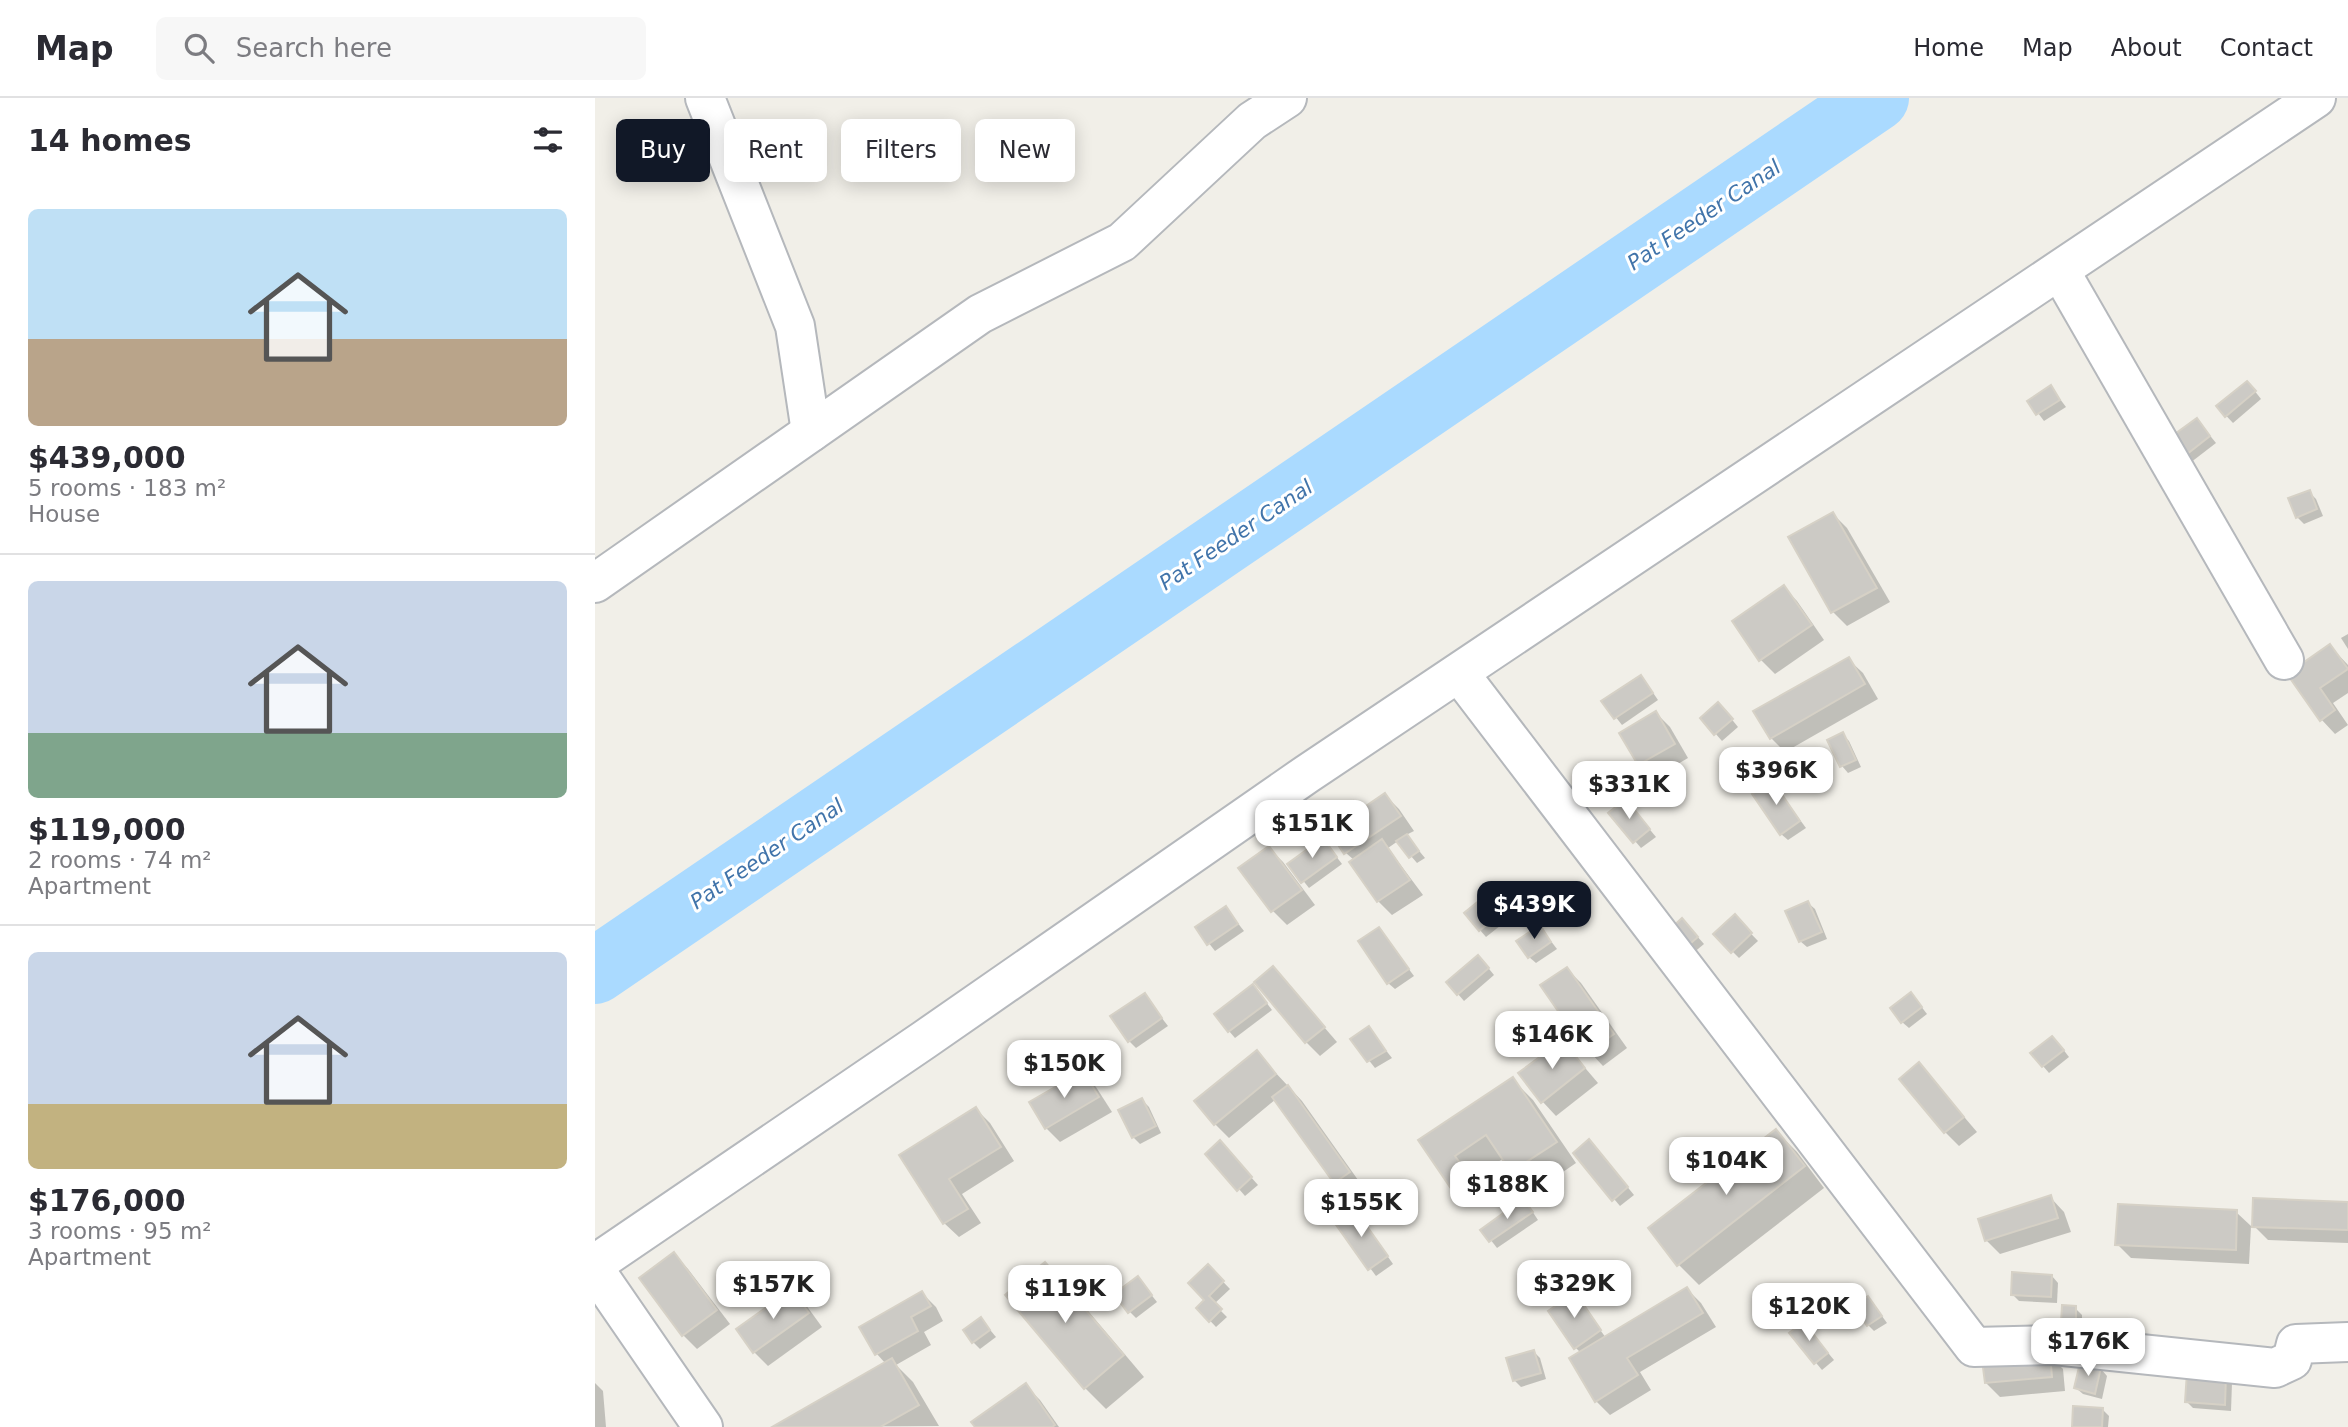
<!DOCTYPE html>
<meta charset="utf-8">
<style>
:root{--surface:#fff;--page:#f7f7f7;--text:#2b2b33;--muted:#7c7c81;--line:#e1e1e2;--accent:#111827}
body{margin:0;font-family:"DejaVu Sans",sans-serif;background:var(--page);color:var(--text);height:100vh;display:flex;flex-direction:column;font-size:26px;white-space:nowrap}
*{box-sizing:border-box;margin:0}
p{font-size:23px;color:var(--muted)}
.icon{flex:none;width:38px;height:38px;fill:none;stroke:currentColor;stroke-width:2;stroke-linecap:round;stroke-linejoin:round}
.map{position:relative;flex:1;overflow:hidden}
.details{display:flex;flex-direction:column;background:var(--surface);width:595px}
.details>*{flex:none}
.banner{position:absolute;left:21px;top:21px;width:665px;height:63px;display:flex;gap:14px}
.price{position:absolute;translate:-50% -60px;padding:0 16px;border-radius:14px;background:#fff;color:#222;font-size:23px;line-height:46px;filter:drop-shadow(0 2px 4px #0008)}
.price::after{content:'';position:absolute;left:50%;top:42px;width:21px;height:16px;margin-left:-10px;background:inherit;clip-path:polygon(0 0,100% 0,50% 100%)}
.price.on{background:var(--accent);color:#fff}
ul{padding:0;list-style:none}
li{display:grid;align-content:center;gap:14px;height:371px;padding:0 28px}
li+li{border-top:2px solid var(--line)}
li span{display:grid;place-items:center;height:217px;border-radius:10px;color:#555}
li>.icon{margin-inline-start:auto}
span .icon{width:126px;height:126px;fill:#fffc;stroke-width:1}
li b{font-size:30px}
h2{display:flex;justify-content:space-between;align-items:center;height:84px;padding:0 28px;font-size:30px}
.chip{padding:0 24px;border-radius:10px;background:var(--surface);box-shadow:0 4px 18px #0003;font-size:24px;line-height:63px}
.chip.on{background:var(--accent);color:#fff}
header{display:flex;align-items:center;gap:42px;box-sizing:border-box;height:98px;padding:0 35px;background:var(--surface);border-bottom:2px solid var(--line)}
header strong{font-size:33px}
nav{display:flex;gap:38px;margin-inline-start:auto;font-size:24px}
.search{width:490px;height:63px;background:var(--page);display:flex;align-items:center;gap:18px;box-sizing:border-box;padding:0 24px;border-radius:10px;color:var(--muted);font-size:26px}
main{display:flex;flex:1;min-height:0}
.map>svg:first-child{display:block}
.shadow{fill:#0003}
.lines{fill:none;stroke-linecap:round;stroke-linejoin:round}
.river{stroke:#aadaff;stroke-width:66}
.building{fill:#cccac5;stroke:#d6d1c6;stroke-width:2}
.minor-casing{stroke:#b5b8bc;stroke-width:42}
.minor{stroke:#fff;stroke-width:38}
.labels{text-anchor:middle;stroke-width:6;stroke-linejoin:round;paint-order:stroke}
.water-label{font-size:21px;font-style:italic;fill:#4174aa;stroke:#fff}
</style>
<header>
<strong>Map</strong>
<div class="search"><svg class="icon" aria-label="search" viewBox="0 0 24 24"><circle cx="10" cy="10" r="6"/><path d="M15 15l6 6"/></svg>Search here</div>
<nav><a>Home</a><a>Map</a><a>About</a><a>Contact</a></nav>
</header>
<main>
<section class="details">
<h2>14 homes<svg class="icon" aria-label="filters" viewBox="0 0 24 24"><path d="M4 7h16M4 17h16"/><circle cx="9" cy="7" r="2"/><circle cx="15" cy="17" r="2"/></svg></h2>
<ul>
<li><span style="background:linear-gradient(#bfe0f5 60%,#b9a48a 0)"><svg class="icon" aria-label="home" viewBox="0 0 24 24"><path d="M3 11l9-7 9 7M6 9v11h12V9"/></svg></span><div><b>$439,000</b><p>5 rooms · 183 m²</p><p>House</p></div></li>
<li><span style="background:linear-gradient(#c9d6e8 70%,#7fa58c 0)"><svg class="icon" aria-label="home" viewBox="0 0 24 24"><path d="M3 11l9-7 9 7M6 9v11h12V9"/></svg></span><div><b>$119,000</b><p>2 rooms · 74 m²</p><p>Apartment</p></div></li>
<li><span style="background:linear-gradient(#c9d6e8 70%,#c2b280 0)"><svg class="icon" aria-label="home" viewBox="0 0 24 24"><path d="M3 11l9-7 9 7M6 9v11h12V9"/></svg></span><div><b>$176,000</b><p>3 rooms · 95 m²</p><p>Apartment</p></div></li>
</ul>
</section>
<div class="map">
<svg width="1753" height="1329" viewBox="0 0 1753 1329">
<rect width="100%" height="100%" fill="#f1efe8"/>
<!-- shadow -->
<g class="shadow">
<path d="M 1456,289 L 1471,309 L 1449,323 L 1434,303 Z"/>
<path d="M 1659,292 L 1666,301 L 1638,325 L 1623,309 Z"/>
<path d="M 1608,329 L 1621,345 L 1595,365 L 1588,358 Z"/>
<path d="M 1714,394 L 1721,401 L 1728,418 L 1709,426 L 1702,419 Z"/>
<path d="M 1238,416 L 1252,430 L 1295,504 L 1252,528 L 1238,514 L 1195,440 Z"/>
<path d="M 1188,489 L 1202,503 L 1229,542 L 1180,576 L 1166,562 Z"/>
<path d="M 1753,536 L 1753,551 L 1746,540 Z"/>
<path d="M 1735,548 L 1753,567 L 1753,595 L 1738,605 L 1753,627 L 1740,636 L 1726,621 L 1695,576 Z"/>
<path d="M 1253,561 L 1268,575 L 1283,601 L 1190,654 L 1176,640 Z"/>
<path d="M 1052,586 L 1063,602 L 1027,627 L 1009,604 Z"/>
<path d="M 1130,613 L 1143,629 L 1127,643 L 1107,620 Z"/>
<path d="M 1061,615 L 1075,629 L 1093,660 L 1059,680 L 1044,666 Z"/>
<path d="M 1247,636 L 1254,643 L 1266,669 L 1253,675 L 1247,668 Z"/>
<path d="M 1177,684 L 1211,730 L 1193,742 L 1186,736 Z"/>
<path d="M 790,697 L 804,711 L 819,733 L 811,737 L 830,760 L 822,765 L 803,743 L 793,750 L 828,797 L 797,817 L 783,803 L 756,764 L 759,762 L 751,755 L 766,713 Z"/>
<path d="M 1037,710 L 1061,739 L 1046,750 L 1040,743 Z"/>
<path d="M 734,749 L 747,766 L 714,790 L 695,766 Z"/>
<path d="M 674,750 L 688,764 L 720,807 L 692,827 L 678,813 L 646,771 Z"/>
<path d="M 906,799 L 920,816 L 891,839 L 885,832 Z"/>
<path d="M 1213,805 L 1220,811 L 1232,841 L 1212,849 L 1205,843 Z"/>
<path d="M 631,810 L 649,833 L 620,853 L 602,830 Z"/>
<path d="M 1139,818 L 1163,843 L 1144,860 L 1120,836 Z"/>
<path d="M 945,829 L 962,851 L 941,865 L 934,859 Z"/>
<path d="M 1094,829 L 1109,846 L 1097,856 L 1075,833 Z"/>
<path d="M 784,831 L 819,878 L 800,891 L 793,885 Z"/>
<path d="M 890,866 L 899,877 L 869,903 L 863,896 Z"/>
<path d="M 678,870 L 742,944 L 725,958 L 711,944 Z"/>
<path d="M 972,871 L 986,885 L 1032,950 L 1008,968 L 994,953 Z"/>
<path d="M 664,895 L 677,912 L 640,940 L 634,933 Z"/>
<path d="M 549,897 L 573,928 L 541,950 L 534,943 Z"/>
<path d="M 1322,903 L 1332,916 L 1314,930 L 1307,924 Z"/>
<path d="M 774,931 L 797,960 L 780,970 L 757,941 Z"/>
<path d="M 968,944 L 1003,985 L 961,1018 L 947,1003 Z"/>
<path d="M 1464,946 L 1474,959 L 1454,975 L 1448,968 Z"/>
<path d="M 662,955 L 707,1003 L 768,1089 L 754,1098 L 740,1084 L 681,1001 L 634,1040 L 620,1026 Z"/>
<path d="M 1324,966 L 1382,1034 L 1364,1048 L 1350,1034 Z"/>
<path d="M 487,975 L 501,989 L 517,1014 L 465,1044 L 451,1030 Z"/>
<path d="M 917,981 L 938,1002 L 981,1065 L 939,1094 L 918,1073 L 909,1060 L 880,1079 L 893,1098 L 877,1109 L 856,1088 L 825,1043 Z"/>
<path d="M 547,1002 L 554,1009 L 566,1035 L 545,1046 L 538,1039 Z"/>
<path d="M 381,1011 L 395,1025 L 419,1063 L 367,1096 L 386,1125 L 364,1139 L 349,1125 L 307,1057 Z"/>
<path d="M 1181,1033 L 1202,1054 L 1229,1090 L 1104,1187 L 1083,1166 Z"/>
<path d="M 1001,1050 L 1039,1097 L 1025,1108 L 980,1055 Z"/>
<path d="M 631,1051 L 663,1087 L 650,1098 L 644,1091 Z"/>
<path d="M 1455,1099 L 1469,1114 L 1476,1134 L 1405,1156 L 1391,1142 Z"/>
<path d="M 1660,1102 L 1753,1106 L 1753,1145 L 1673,1142 L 1659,1128 Z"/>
<path d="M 935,1110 L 943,1122 L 902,1150 L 888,1132 Z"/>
<path d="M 1641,1114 L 1656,1128 L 1654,1166 L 1536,1160 L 1522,1146 Z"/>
<path d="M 765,1119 L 798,1166 L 781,1178 L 742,1125 Z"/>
<path d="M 79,1156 L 93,1171 L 135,1226 L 102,1251 L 88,1237 Z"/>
<path d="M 450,1166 L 471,1187 L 549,1279 L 511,1311 L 490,1290 Z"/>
<path d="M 613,1168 L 635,1191 L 619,1206 L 632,1219 L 621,1229 L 603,1210 L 612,1202 Z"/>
<path d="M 1457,1178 L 1463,1185 L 1462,1205 L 1424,1203 L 1418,1197 Z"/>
<path d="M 543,1180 L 562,1204 L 541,1220 L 534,1213 Z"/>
<path d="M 1092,1191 L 1106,1205 L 1121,1229 L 1045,1274 L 1056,1292 L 1015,1317 L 1001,1303 L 986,1255 L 980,1249 L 980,1197 L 1011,1240 Z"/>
<path d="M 197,1193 L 211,1207 L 227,1229 L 173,1268 L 159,1254 Z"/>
<path d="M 327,1195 L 341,1209 L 348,1223 L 329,1234 L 336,1247 L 301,1267 L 318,1284 L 344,1328 L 180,1329 L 291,1266 L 282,1256 L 266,1230 Z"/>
<path d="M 1279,1207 L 1292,1225 L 1279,1233 L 1273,1227 Z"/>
<path d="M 1480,1210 L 1487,1217 L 1487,1231 L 1474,1231 L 1468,1224 Z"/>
<path d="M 386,1221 L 401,1239 L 385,1251 L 378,1244 Z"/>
<path d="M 1215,1233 L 1239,1262 L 1227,1272 L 1197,1236 Z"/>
<path d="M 939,1254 L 945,1260 L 951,1281 L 926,1289 L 919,1282 Z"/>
<path d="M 1454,1257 L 1468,1271 L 1470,1293 L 1405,1299 L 1391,1285 Z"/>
<path d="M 1506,1271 L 1512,1278 L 1507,1301 L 1488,1296 L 1481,1290 Z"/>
<path d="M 1631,1278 L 1637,1285 L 1636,1313 L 1598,1310 L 1592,1304 Z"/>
<path d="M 0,1285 L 8,1293 L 11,1329 L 0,1329 Z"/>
<path d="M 431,1288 L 445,1302 L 464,1329 L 382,1329 Z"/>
<path d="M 1507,1311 L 1514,1318 L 1513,1329 L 1479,1329 Z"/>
</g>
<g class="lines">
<!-- river -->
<path class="river" d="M 0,873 L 1281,0"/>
</g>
<!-- building -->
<g class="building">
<path d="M 1652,283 L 1661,293 L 1630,319 L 1621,308 Z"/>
<path d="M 1456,287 L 1465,302 L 1441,317 L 1432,303 Z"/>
<path d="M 1602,320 L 1615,338 L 1587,360 L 1573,341 Z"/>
<path d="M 1715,392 L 1722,411 L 1701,420 L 1693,400 Z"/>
<path d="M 1238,414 L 1282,490 L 1236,515 L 1193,439 Z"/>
<path d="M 1189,487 L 1217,527 L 1164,563 L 1137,523 Z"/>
<path d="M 1735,546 L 1753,571 L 1725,590 L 1740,612 L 1725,623 L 1692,576 Z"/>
<path d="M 1254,559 L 1270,586 L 1175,641 L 1158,613 Z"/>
<path d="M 1046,577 L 1058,595 L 1019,621 L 1006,603 Z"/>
<path d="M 1123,604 L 1138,621 L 1119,637 L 1105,620 Z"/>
<path d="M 1061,613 L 1080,646 L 1043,667 L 1024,635 Z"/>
<path d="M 1248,634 L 1261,662 L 1245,669 L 1232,642 Z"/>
<path d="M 1177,682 L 1205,723 L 1185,737 L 1157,696 Z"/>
<path d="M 790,695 L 806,718 L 749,756 L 728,723 L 758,703 L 765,712 Z"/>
<path d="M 1031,701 L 1055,731 L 1038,745 L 1013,715 Z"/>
<path d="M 812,736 L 824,753 L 814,760 L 801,743 Z"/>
<path d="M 728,740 L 742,759 L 706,785 L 692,766 Z"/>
<path d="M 787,741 L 815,782 L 782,804 L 754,764 Z"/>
<path d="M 674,748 L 707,792 L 676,814 L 643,770 Z"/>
<path d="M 900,790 L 914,808 L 884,833 L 869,815 Z"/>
<path d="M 1213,803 L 1227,834 L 1204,844 L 1190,813 Z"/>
<path d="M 631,808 L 643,826 L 612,847 L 600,829 Z"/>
<path d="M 1140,816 L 1157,835 L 1136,855 L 1118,836 Z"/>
<path d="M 1087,820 L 1103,839 L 1089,851 L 1073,833 Z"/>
<path d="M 945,827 L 956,844 L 933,860 L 921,843 Z"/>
<path d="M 784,829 L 814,871 L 792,886 L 763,843 Z"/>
<path d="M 883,857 L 894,870 L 862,897 L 851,884 Z"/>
<path d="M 678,868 L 730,929 L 710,945 L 659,884 Z"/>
<path d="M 972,869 L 1019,936 L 992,955 L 945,887 Z"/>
<path d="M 658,886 L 672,905 L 633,934 L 619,916 Z"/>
<path d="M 1316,894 L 1327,909 L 1306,925 L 1295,910 Z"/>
<path d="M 550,895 L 567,920 L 533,944 L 515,918 Z"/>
<path d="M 774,928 L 791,953 L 772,964 L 755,941 Z"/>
<path d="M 1457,938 L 1469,952 L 1447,969 L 1435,955 Z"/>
<path d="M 968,942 L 990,970 L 946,1005 L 923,975 Z"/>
<path d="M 662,952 L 681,976 L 619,1027 L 599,1003 Z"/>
<path d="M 1324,964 L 1369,1019 L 1349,1035 L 1304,981 Z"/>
<path d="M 488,973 L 504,999 L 450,1031 L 434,1004 Z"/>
<path d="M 918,979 L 962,1044 L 916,1074 L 891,1037 L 860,1058 L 873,1076 L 855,1089 L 823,1042 Z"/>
<path d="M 693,987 L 755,1074 L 739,1085 L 677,999 Z"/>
<path d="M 547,1000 L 561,1028 L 537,1040 L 523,1012 Z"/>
<path d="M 381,1009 L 406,1049 L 354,1081 L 373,1111 L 348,1126 L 304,1057 Z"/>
<path d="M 1181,1031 L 1210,1068 L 1082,1168 L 1053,1130 Z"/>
<path d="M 994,1041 L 1033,1089 L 1017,1103 L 978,1055 Z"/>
<path d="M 625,1042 L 657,1079 L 642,1093 L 610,1056 Z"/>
<path d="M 1456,1097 L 1463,1120 L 1390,1143 L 1383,1121 Z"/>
<path d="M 1658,1100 L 1753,1104 L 1753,1132 L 1657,1129 Z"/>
<path d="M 928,1101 L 938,1114 L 894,1144 L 885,1132 Z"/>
<path d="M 1523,1106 L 1642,1112 L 1641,1152 L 1520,1147 Z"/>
<path d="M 759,1110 L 793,1158 L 773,1172 L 739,1124 Z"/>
<path d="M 79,1154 L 122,1212 L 87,1238 L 44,1180 Z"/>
<path d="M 450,1164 L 529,1257 L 489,1291 L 410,1197 Z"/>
<path d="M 613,1166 L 629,1183 L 614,1198 L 627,1211 L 614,1224 L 601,1210 L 609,1202 L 593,1185 Z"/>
<path d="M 1417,1174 L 1457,1177 L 1456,1199 L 1416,1197 Z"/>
<path d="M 543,1178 L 557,1197 L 533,1215 L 519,1196 Z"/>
<path d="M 1092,1189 L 1108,1215 L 1032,1260 L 1043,1277 L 1000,1304 L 974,1260 Z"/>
<path d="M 197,1191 L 214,1215 L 158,1255 L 141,1231 Z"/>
<path d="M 327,1193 L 336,1208 L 316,1219 L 323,1233 L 280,1257 L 264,1229 Z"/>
<path d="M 980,1194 L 1006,1232 L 979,1251 L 953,1213 Z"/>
<path d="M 1273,1198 L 1287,1218 L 1272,1228 L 1258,1208 Z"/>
<path d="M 1467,1207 L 1481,1208 L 1481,1226 L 1466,1225 Z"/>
<path d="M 386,1219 L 395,1232 L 377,1245 L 368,1232 Z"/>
<path d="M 1209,1224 L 1233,1255 L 1219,1266 L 1194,1235 Z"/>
<path d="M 939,1252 L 946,1275 L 918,1283 L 911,1260 Z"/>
<path d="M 1455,1255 L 1457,1279 L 1390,1285 L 1387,1262 Z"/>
<path d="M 297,1260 L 324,1307 L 285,1329 L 177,1329 Z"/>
<path d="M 1485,1265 L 1506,1269 L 1500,1296 L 1479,1290 Z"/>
<path d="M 1592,1274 L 1631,1277 L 1630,1307 L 1590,1304 Z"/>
<path d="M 431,1285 L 460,1327 L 457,1329 L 380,1329 L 376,1324 Z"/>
<path d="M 1478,1308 L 1508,1310 L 1507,1329 L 1477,1329 Z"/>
</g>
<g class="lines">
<defs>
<g id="minor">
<path d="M 110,0 L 200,228 L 216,334"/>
<path d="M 1465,173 L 1689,562"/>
<path d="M 0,485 L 385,216 L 527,144 L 657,23 L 692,0"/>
<path d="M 864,575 L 1379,1249 L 1459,1247 L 1680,1270 L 1697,1262 L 1701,1246 L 1753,1244"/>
<path d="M 0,1166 L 329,942 L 712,676 L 1721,0"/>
<path d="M 0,1172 L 108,1329"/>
</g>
</defs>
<!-- minor casing -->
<use href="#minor" class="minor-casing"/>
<!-- minor -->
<use href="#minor" class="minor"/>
</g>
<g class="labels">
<!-- water labels -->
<g class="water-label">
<text transform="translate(1109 117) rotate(-34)" y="7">Pat Feeder Canal</text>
<text transform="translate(641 437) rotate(-34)" y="7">Pat Feeder Canal</text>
<text transform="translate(172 756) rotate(-34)" y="7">Pat Feeder Canal</text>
</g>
</g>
</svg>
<b class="price" style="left:1181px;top:709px">$396K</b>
<b class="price" style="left:1034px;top:723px">$331K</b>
<b class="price" style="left:717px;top:762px">$151K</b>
<b class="price on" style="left:939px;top:843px">$439K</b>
<b class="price" style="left:957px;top:973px">$146K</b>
<b class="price" style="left:469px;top:1002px">$150K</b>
<b class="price" style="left:1131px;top:1099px">$104K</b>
<b class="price" style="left:912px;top:1123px">$188K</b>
<b class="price" style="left:766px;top:1141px">$155K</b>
<b class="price" style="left:979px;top:1222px">$329K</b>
<b class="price" style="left:178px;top:1223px">$157K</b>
<b class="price" style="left:470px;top:1227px">$119K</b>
<b class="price" style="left:1214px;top:1245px">$120K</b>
<b class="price" style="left:1493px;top:1280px">$176K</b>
<div class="banner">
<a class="chip on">Buy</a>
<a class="chip">Rent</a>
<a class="chip">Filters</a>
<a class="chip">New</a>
</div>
</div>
</main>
